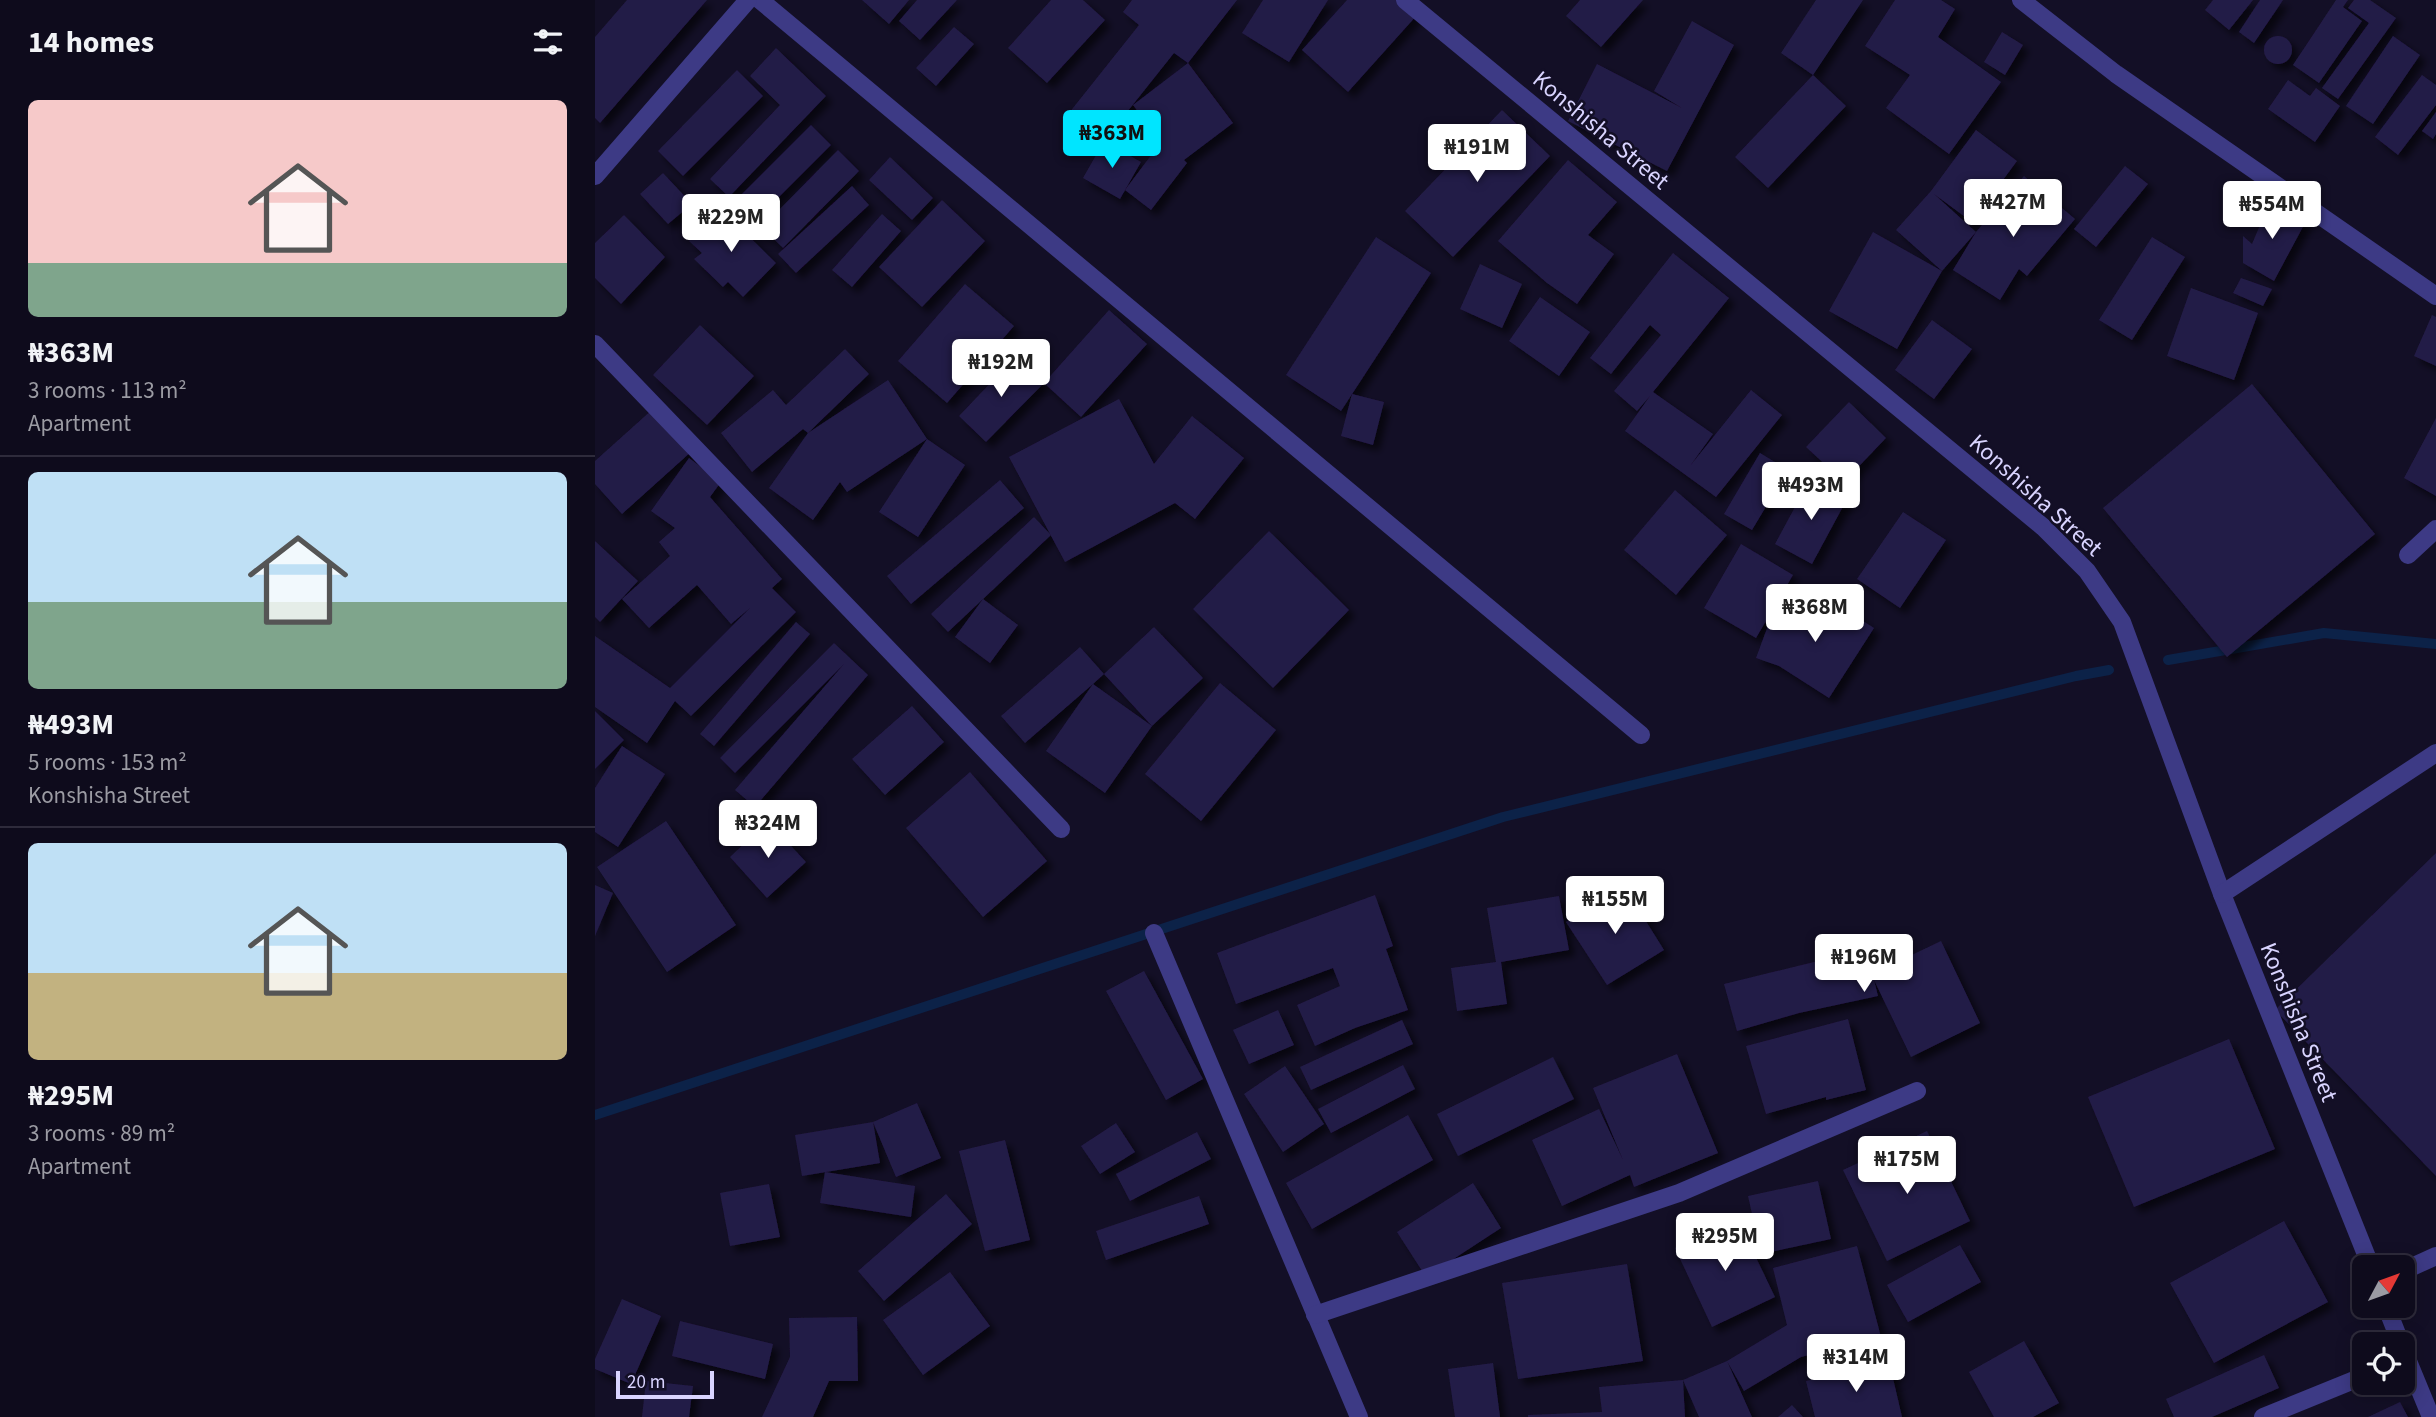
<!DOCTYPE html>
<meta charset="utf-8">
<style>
:root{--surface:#0e0b1c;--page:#1c1929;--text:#f1f3f6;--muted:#9b9ba3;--line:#2e2b3b;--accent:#00e5ff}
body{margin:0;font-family:"Source Sans 3",sans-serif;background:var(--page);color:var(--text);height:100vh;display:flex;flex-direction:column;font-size:26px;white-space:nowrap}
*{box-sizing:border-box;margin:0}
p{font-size:23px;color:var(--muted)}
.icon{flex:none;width:38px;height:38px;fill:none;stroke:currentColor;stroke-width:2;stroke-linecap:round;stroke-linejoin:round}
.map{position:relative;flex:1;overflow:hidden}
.details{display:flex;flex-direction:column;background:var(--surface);width:595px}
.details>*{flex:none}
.needle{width:46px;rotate:49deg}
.controls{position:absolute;left:1757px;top:1255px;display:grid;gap:14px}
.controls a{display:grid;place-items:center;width:63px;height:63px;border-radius:10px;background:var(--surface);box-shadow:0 4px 18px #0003,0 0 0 2px var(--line);font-size:35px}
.scale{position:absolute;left:21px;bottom:18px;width:98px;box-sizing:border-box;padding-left:7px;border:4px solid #d9d4ff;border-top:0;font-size:19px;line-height:24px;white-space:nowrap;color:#d9d4ff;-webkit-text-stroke:5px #130f26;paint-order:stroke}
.price{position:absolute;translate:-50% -60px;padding:0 16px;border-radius:7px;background:#fff;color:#222;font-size:23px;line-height:46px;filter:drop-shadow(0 2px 4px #0008)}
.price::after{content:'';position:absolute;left:50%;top:42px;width:21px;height:16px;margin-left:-10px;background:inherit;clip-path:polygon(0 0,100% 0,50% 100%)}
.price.active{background:var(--accent);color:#111}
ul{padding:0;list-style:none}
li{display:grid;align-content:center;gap:14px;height:371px;padding:0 28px}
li+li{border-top:2px solid var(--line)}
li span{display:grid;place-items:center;height:217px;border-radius:10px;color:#555}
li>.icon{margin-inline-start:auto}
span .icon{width:126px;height:126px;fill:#fffc;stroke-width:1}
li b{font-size:30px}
h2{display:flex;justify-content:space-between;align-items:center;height:84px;padding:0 28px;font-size:30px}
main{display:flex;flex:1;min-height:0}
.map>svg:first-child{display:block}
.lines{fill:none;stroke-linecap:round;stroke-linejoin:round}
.stream{stroke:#0c2248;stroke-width:10}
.building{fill:#241b47;filter:url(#shadow)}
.minor{stroke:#3d3a85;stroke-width:18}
.labels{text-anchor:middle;stroke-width:5;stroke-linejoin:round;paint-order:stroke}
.street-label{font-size:24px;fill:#d9d4ff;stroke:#130f26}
</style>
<main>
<section class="details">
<h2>14 homes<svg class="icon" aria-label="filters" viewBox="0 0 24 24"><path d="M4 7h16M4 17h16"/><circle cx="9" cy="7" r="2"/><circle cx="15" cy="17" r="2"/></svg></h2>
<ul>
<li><span style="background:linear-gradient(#f6c9c9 75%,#7fa58c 0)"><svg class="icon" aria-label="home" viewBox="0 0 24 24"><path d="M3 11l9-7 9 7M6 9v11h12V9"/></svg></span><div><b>₦363M</b><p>3 rooms · 113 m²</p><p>Apartment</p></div></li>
<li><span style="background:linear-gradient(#bfe0f5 60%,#7fa58c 0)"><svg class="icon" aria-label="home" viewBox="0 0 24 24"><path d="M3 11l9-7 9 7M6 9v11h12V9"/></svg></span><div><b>₦493M</b><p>5 rooms · 153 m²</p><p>Konshisha Street</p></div></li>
<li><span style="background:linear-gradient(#bfe0f5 60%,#c2b280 0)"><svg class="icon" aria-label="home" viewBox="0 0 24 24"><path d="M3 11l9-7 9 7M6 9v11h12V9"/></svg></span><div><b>₦295M</b><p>3 rooms · 89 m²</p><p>Apartment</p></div></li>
</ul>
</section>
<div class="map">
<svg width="1841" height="1417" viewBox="0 0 1841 1417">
<defs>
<filter id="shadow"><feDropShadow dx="6" dy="6" stdDeviation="3.5" flood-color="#0009"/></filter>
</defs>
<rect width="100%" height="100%" fill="#130f26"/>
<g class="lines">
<!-- stream -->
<g class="stream">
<path d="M 1573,660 L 1729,633 L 1841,644"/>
<path d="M 0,1115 L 908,817 L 1481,676 L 1514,670"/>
</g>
</g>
<!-- building -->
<g class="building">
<path d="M 32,0 L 112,0 L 5,123 L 0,118 L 0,37 Z"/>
<path d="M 267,0 L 314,0 L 294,24 Z"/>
<path d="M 322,0 L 362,0 L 325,40 L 304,21 Z"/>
<path d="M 456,0 L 488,0 L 510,20 L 452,83 L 413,48 Z"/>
<path d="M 537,0 L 642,0 L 593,63 L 579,53 L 509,141 L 474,113 L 544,25 L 528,12 Z"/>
<path d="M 668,0 L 733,0 L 694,62 L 647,33 Z"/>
<path d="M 752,0 L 807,0 L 823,14 L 753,92 L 707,50 Z"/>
<path d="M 985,0 L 1048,0 L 1006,47 L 971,16 Z"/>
<path d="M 1221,0 L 1268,0 L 1218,75 L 1186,53 Z"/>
<path d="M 1300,0 L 1346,0 L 1360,9 L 1343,37 L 1406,82 L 1354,154 L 1291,108 L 1315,75 L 1270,46 Z"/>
<path d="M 1618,0 L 1658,0 L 1634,30 L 1610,10 Z"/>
<path d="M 1665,0 L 1688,0 L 1659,43 L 1644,32 Z"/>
<path d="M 1741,0 L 1753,0 L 1748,7 L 1767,21 L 1724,83 L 1698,65 Z"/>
<path d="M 1759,0 L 1775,0 L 1801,18 L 1743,99 L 1727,88 L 1774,23 L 1753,8 Z"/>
<path d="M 1097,21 L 1139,45 L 1072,171 L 973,121 L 1002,64 L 1087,108 L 1059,91 Z"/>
<path d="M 359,27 L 379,44 L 341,86 L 321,68 Z"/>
<path d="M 1407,32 L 1428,45 L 1410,75 L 1389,62 Z"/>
<circle cx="1683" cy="50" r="14"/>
<path d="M 1798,36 L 1825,55 L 1778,124 L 1751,106 Z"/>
<path d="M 181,48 L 231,96 L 134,197 L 115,179 L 185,105 L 155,76 Z"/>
<path d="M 593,63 L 638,123 L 589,160 L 592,163 L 556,210 L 530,190 L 566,142 L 538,105 Z"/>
<path d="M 142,70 L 168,96 L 88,176 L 63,151 Z"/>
<path d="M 1218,75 L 1251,106 L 1173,188 L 1140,157 Z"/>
<path d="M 1827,75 L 1841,85 L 1841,105 L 1803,155 L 1780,137 Z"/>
<path d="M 1693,80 L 1715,96 L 1721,88 L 1745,106 L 1720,142 L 1673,109 Z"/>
<path d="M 907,110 L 955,156 L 858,257 L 810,211 Z"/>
<path d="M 1841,112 L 1841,134 L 1838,139 L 1827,131 Z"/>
<path d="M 216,125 L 236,145 L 176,205 L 183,211 L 243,150 L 264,171 L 188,248 L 140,201 Z"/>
<path d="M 1381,130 L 1422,161 L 1377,222 L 1339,194 L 1381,232 L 1347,271 L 1301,230 L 1336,191 Z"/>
<path d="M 509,141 L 546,162 L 525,199 L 488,178 Z"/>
<path d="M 295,157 L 338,198 L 317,220 L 274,180 Z"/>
<path d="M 973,160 L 1022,202 L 993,235 L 1019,254 L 982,304 L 952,283 L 903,241 Z"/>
<path d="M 1530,166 L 1553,184 L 1501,247 L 1479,229 Z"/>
<path d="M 68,173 L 97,204 L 73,224 L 45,194 Z"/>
<path d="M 1429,176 L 1480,219 L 1432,276 L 1424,269 L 1405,300 L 1358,270 L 1381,232 Z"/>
<path d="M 257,186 L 274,205 L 201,273 L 183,254 Z"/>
<path d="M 347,200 L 390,241 L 327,307 L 284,267 Z"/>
<path d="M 1674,203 L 1710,223 L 1679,281 L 1648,263 L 1648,236 L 1657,244 L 1668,218 L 1663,211 Z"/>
<path d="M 126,209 L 181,263 L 148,297 L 133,282 L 128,287 L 99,259 L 107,253 L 94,241 Z"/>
<path d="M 287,214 L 306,231 L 257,287 L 237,270 Z"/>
<path d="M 29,215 L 70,257 L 26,304 L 0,278 L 0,243 Z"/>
<path d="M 1278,232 L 1347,271 L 1302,349 L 1234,311 Z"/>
<path d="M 781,237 L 836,273 L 746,411 L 691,375 Z"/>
<path d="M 1557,237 L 1590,257 L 1537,340 L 1504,320 Z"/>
<path d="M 1078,253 L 1134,298 L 1058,392 L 1118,434 L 1095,466 L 1156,390 L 1187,415 L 1121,497 L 1030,431 L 1055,396 L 1042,411 L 1019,391 L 1066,335 L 1055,325 L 1016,374 L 995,358 Z"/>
<path d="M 885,264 L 927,284 L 907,328 L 865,309 Z"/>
<path d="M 1646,278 L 1677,289 L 1668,306 L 1638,293 Z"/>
<path d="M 370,284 L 419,326 L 352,403 L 303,361 Z"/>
<path d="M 1596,288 L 1663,313 L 1639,380 L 1572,356 Z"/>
<path d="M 945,297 L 995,332 L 964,376 L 914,341 Z"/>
<path d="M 514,310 L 552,344 L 486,417 L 449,383 Z"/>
<path d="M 1837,315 L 1841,317 L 1841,366 L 1819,356 Z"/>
<path d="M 1337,320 L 1377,349 L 1339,399 L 1300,370 Z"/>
<path d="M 105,325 L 159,376 L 112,425 L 58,375 Z"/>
<path d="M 250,349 L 274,374 L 213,433 L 293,380 L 332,439 L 252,492 L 245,482 L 218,520 L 174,488 L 213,433 L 208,429 L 157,472 L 126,433 L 178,390 L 191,405 Z"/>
<path d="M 421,356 L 449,383 L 391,442 L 364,416 Z"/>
<path d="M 1657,384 L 1780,534 L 1632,657 L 1508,508 Z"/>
<path d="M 757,394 L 789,402 L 778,445 L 746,436 Z"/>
<path d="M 524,399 L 559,464 L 597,416 L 649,458 L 600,519 L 580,503 L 470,562 L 414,457 Z"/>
<path d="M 1254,402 L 1291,438 L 1249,482 L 1211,447 Z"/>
<path d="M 59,408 L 97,451 L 27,514 L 0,484 L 0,461 Z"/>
<path d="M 1841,418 L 1841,496 L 1809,478 Z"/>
<path d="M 332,439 L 370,465 L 323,537 L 284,512 Z"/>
<path d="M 1165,453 L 1193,470 L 1157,530 L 1129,514 Z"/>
<path d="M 94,458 L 126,482 L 115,497 L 187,579 L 177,588 L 201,612 L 96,716 L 80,701 L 52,743 L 0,707 L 0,636 L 75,688 L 155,608 L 136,624 L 102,585 L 54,628 L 27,599 L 75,556 L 64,542 L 80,528 L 56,511 Z"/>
<path d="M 405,480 L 429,508 L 316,604 L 292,576 Z"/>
<path d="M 1214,481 L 1251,501 L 1217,564 L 1180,544 Z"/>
<path d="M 1080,490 L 1132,535 L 1081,595 L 1029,550 Z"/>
<path d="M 1308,512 L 1351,540 L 1305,608 L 1262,579 Z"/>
<path d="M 439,517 L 456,535 L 353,632 L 336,614 Z"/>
<path d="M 674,531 L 754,610 L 678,688 L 598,609 Z"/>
<path d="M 0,541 L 43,581 L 5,622 L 0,617 Z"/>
<path d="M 1146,544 L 1198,575 L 1161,638 L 1109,608 Z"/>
<path d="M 1229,596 L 1279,628 L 1234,698 L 1184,666 L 1161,658 L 1180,607 L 1214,619 Z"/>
<path d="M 388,599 L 423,625 L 395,663 L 360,637 Z"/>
<path d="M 201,622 L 215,634 L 119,746 L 105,734 Z"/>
<path d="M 559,627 L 608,678 L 557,726 L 510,793 L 451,751 L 498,684 L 430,743 L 406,716 L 485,647 L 509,674 L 498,684 L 557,726 L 509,674 Z"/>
<path d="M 239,643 L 273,675 L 160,807 L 140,790 L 249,664 L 140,773 L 125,758 Z"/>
<path d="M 625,683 L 681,730 L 606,821 L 550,774 Z"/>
<path d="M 317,706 L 349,742 L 290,795 L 257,759 Z"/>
<path d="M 0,711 L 29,740 L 0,769 Z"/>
<path d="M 27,746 L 70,774 L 23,847 L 0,832 L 0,788 Z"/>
<path d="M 375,772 L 452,861 L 388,917 L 311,828 Z"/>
<path d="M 71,821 L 141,925 L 72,972 L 2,867 Z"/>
<path d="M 173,821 L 211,862 L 172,898 L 135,857 Z"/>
<path d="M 1841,853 L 1841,1176 L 1680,1010 Z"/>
<path d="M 0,885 L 18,893 L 0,936 Z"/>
<path d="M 1029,886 L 1069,950 L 1012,985 L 971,922 Z"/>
<path d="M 780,895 L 798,946 L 791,949 L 813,1010 L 760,1028 L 720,1046 L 702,1005 L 745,986 L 738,968 L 641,1004 L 622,953 Z"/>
<path d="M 964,896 L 974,950 L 906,962 L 912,1004 L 862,1011 L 856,968 L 901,962 L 892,908 Z"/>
<path d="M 1346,941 L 1385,1023 L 1316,1057 L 1279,980 L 1283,996 L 1204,1013 L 1142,1031 L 1129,984 L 1272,949 L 1277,974 Z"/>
<path d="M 549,971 L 608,1079 L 571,1100 L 511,991 Z"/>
<path d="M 683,1010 L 699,1045 L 654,1064 L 638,1030 Z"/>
<path d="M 1253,1019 L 1271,1090 L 1231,1100 L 1231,1097 L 1171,1114 L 1151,1046 Z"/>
<path d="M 807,1020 L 818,1044 L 716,1090 L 705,1067 Z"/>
<path d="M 1634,1039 L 1680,1149 L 1539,1207 L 1493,1097 Z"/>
<path d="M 1082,1054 L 1123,1153 L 1039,1187 L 1035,1175 L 967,1206 L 937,1140 L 1004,1109 L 1028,1160 L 998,1088 Z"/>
<path d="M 958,1057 L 979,1099 L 863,1156 L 842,1114 Z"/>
<path d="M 808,1065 L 820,1089 L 736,1133 L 723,1109 Z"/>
<path d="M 690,1066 L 729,1124 L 688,1152 L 649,1094 Z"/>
<path d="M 322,1103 L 346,1158 L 301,1177 L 278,1122 L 285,1163 L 207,1176 L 200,1135 L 278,1122 Z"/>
<path d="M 813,1115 L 838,1160 L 717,1229 L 691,1183 Z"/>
<path d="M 521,1123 L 540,1152 L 505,1174 L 486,1146 Z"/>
<path d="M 1332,1131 L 1375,1221 L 1292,1261 L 1248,1170 Z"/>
<path d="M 602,1132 L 616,1159 L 535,1201 L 521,1174 Z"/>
<path d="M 410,1140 L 435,1240 L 390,1251 L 364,1151 Z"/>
<path d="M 230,1172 L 320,1186 L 316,1217 L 225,1203 Z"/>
<path d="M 1223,1181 L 1236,1239 L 1166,1254 L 1153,1196 Z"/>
<path d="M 878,1183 L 906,1228 L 831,1277 L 802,1232 Z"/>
<path d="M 174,1184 L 185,1237 L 135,1246 L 125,1193 Z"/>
<path d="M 351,1194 L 377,1224 L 289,1301 L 263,1271 Z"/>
<path d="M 604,1196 L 614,1224 L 511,1260 L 501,1231 Z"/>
<path d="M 1142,1218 L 1180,1297 L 1117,1327 L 1080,1248 Z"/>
<path d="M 1689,1221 L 1733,1302 L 1619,1363 L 1575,1283 Z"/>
<path d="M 1365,1245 L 1386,1282 L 1313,1322 L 1292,1285 Z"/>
<path d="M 1262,1246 L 1286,1337 L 1206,1357 L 1149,1391 L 1132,1361 L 1157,1417 L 1104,1417 L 1088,1380 L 1132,1361 L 1192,1325 L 1178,1268 Z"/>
<path d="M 1032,1264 L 1048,1361 L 923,1379 L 907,1283 Z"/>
<path d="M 355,1272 L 395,1326 L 328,1375 L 288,1320 Z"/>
<path d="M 27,1299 L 66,1316 L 36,1384 L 0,1369 L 0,1359 Z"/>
<path d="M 262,1317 L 263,1381 L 234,1381 L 218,1417 L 167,1417 L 195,1357 L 194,1318 Z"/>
<path d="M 85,1321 L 178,1344 L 170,1379 L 77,1356 Z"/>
<path d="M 1429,1341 L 1464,1403 L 1438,1417 L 1399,1417 L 1374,1372 Z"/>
<path d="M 1669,1355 L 1684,1388 L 1617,1417 L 1579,1417 L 1571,1399 Z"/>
<path d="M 1294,1361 L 1307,1417 L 1220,1417 L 1211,1381 Z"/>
<path d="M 898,1363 L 905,1417 L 860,1417 L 853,1369 Z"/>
<path d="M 1088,1380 L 1090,1417 L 933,1417 L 933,1415 L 1007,1412 L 1004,1387 Z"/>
<path d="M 51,1381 L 98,1386 L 94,1417 L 47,1417 Z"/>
<path d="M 1805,1402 L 1813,1417 L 1773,1417 Z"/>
<path d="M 1197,1405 L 1208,1417 L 1183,1417 Z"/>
</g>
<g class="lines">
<!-- minor -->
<g class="minor">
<path d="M 165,0 L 1046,735"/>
<path d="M 810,0 L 1448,527 L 1492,571 L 1527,622 L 1627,894 L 1776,1267"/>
<path d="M 1426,0 L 1521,74 L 1841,296"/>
<path d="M 0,176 L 153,0"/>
<path d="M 0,344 L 466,829"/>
<path d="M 1813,555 L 1841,529"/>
<path d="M 1627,894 L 1841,753"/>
<path d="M 559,933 L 764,1417"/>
<path d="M 1808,1271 L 1841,1256"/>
<path d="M 1791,1306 L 1806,1344"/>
<path d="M 720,1315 L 1084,1193 L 1322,1091"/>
<path d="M 1808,1349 L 1836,1417"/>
<path d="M 1668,1417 L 1769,1376"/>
</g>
</g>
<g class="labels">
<!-- street labels -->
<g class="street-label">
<text transform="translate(1006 130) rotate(40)" y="8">Konshisha Street</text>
<text transform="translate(1441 495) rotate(42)" y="8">Konshisha Street</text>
<text transform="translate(1704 1022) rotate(68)" y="8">Konshisha Street</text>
</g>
</g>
</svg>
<div class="controls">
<a><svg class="needle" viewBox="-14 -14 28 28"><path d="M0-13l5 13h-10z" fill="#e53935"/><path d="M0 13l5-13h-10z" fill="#9b9ba3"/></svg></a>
<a><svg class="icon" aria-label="locate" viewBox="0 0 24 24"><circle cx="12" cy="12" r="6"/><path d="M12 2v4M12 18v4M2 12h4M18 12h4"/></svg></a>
</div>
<div class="scale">20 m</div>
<b class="price active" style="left:517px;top:170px">₦363M</b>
<b class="price" style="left:882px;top:184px">₦191M</b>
<b class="price" style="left:1418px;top:239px">₦427M</b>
<b class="price" style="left:1677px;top:241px">₦554M</b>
<b class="price" style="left:136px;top:254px">₦229M</b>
<b class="price" style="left:406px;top:399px">₦192M</b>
<b class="price" style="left:1216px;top:522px">₦493M</b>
<b class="price" style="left:1220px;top:644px">₦368M</b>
<b class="price" style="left:173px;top:860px">₦324M</b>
<b class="price" style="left:1020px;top:936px">₦155M</b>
<b class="price" style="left:1269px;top:994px">₦196M</b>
<b class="price" style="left:1312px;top:1196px">₦175M</b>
<b class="price" style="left:1130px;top:1273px">₦295M</b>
<b class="price" style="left:1261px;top:1394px">₦314M</b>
</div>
</main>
